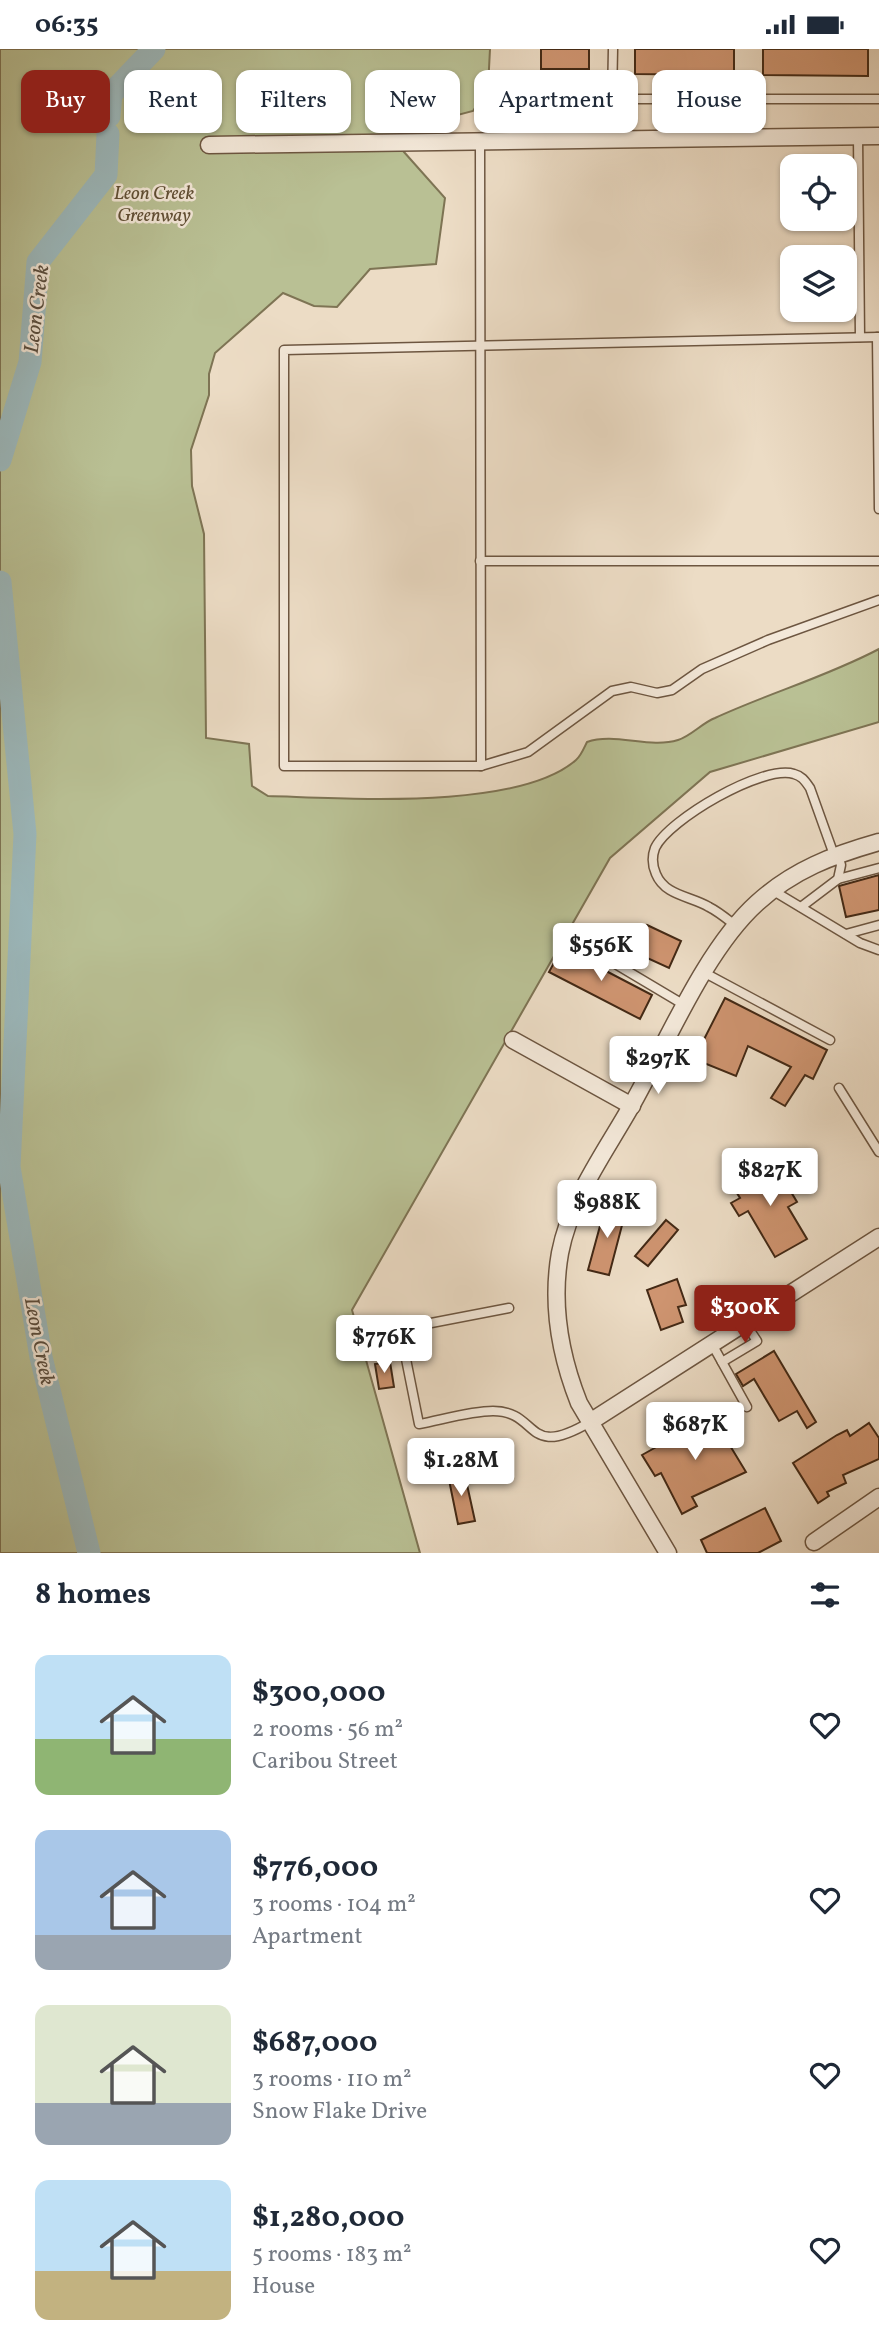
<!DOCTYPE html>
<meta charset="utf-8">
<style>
:root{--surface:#fff;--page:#f6f6f7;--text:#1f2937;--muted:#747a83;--accent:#8f2418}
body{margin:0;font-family:Vollkorn,serif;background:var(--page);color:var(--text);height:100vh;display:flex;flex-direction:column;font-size:26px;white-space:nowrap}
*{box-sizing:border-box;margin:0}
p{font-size:23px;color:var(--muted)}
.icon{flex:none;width:38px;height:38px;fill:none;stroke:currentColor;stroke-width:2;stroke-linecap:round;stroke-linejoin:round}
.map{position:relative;height:1504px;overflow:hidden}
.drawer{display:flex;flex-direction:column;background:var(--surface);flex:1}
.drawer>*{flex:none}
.banner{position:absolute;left:21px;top:21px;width:838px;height:63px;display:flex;gap:14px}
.fabs{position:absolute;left:780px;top:105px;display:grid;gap:14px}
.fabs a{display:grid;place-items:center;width:77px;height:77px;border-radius:14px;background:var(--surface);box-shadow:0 2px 5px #0004;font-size:35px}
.price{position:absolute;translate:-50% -60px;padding:0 16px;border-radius:7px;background:#fff;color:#222;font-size:23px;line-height:46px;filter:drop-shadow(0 2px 4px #0008)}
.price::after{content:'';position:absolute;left:50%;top:42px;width:21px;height:16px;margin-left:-10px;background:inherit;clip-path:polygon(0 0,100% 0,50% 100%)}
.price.selected{background:var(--accent);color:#fff}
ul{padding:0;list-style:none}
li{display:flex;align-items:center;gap:21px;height:175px;padding:0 35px}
li span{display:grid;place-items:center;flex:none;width:196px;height:140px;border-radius:14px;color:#555}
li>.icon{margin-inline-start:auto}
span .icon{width:84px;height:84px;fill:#fffc;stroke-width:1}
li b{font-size:30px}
h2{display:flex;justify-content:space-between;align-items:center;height:84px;padding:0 35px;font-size:30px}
.chip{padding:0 24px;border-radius:14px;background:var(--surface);box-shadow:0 2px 5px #0004;font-size:24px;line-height:63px}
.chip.selected{background:var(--accent);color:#fff}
.status{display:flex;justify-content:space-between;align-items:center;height:49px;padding:0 35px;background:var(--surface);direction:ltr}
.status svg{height:19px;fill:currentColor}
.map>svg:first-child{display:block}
.green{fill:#b9c094;stroke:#7e7454;stroke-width:2}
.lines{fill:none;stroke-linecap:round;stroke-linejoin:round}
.river{stroke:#9cb9bd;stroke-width:23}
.building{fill:#ce9470;stroke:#432915;stroke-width:2}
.lane-casing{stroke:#6d5641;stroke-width:11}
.street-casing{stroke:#6d5641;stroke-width:19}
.lane{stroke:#f3e8d9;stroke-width:8}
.street{stroke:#f3e8d9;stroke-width:16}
.labels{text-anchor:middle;stroke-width:5;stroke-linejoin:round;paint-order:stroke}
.park-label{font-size:19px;font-style:italic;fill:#604f35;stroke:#f3e8d9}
.water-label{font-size:21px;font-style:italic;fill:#594d3f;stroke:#f3e8d9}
</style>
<div class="status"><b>06:35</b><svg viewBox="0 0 49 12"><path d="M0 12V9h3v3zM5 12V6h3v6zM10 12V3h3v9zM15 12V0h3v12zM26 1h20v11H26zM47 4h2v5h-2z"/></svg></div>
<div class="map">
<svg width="879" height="1504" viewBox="0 0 879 1504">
<rect width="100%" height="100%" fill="#ecdcc5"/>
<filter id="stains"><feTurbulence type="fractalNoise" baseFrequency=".00286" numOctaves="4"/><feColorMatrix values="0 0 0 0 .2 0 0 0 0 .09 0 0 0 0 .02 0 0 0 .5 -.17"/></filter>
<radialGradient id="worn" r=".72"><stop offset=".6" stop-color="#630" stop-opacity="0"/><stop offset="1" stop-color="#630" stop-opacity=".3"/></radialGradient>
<!-- green -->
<path class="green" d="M 0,0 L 490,0 L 488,39 L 473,62 L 419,76 L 404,103 L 445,149 L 436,215 L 370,220 L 337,258 L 314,257 L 283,244 L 215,304 L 209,325 L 209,346 L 191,401 L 192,437 L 204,485 L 206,689 L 249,695 L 252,737 L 268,747 C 344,749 518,762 576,711 C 581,707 584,699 587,693 C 615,683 649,700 678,691 C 691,687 702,674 715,669 C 769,644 826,628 879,600 L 879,673 L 710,723 L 610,809 L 352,1261 L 420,1504 L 0,1504 Z"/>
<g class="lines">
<!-- river -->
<g class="river">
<path d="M 109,67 L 111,45 L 154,0"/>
<path d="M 0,411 L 30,313 L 38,213 L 106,126 L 108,85"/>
<path d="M 0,533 L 25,785 L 9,1118 L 41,1308 L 89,1504"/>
</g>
</g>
<!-- building -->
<g class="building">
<rect x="541" y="0" width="48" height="20"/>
<path d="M 635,0 L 734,0 L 734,26 L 635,25 Z"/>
<path d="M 763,0 L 868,0 L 868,27 L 763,26 Z"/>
<path d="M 879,826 L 879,861 L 846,868 L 839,837 Z"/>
<path d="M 647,876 L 681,892 L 669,919 L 634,903 Z"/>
<path d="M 562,899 L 652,946 L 640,970 L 549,923 Z"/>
<path d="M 725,949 L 827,1001 L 813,1030 L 805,1026 L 785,1057 L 771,1049 L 791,1018 L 748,997 L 736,1027 L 694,1010 Z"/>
<path d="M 773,1113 L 797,1153 L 788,1158 L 807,1190 L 775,1208 L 748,1162 L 739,1167 L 731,1154 L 740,1149 L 732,1136 Z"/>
<path d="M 606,1155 L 626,1161 L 609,1226 L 588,1221 Z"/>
<path d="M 666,1171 L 678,1181 L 648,1217 L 635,1207 Z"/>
<path d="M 677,1230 L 686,1256 L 678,1258 L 683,1273 L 661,1281 L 647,1241 Z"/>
<path d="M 774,1302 L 816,1373 L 807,1379 L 797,1362 L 779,1372 L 754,1330 L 743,1337 L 736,1325 Z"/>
<path d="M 390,1313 L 394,1338 L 379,1340 L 375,1315 Z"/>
<path d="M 712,1367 L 746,1423 L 692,1448 L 697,1457 L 682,1465 L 661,1424 L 655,1427 L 642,1406 Z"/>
<path d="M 869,1374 L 879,1389 L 879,1410 L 843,1426 L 846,1434 L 827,1443 L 829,1447 L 818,1454 L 793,1414 L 837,1386 L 847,1381 L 850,1387 Z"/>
<path d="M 464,1422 L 475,1472 L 458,1475 L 448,1426 Z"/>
<path d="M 765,1459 L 781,1492 L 758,1504 L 707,1504 L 701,1491 Z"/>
</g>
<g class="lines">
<defs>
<g id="lane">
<path d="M 541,50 L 879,50"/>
<path d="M 612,51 L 613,0"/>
<path d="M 858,87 L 860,288"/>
<path d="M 480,93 L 481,717"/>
<path d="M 877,288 L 879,460"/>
<path d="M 879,288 L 284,301 L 284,717 L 481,717 L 528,703 L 612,642 L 631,638 L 657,644 L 672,641 L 702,620 L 768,591 L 879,551"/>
<path d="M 480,512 L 879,512"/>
<path d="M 838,830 L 879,819"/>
<path d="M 772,841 L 860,894 L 879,901"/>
<path d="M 801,858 L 838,830 L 841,816 L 837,804"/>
<path d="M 736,877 C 727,870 719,863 709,858 C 691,847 665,847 656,825 C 652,816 652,807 655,799 C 668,771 763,715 794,725 C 802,727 805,732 810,739 L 834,806"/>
<path d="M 846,885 L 879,876"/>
<path d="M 592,901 L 686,957"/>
<path d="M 705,924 L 830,991"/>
<path d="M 839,1039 L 879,1103"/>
<path d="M 509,1259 L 400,1280 L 419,1375 C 441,1371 471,1362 493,1362 C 540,1362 524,1412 590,1373"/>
<path d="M 712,1295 L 747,1358"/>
<path d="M 722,1313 L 757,1292 L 745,1274"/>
</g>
<g id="street">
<path d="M 209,96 L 879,87"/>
<path d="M 513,991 L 632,1057"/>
<path d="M 590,1373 L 879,1188"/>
<path d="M 814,1493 L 879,1448"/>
<path d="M 668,1504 L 579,1354 C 560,1306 551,1255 560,1204 C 571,1147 607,1101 634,1052 C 668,991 706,900 757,854 C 793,821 833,806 879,793"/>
</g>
</defs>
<!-- lane casing -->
<use href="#lane" class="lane-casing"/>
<!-- street casing -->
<use href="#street" class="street-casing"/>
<!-- lane -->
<use href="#lane" class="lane"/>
<!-- street -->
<use href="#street" class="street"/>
</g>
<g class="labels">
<!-- park labels -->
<g class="park-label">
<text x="154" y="150">Leon Creek<tspan x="154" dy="22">Greenway</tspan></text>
</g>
<!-- water labels -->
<g class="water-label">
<text transform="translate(36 260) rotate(-83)" y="7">Leon Creek</text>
<text transform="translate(40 1292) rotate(79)" y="7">Leon Creek</text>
</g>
</g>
<rect width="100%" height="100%" filter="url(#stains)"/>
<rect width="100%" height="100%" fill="url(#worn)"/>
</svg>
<div class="fabs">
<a><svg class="icon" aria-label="locate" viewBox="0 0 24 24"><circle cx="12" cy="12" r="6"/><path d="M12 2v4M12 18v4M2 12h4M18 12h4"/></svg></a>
<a><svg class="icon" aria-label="layers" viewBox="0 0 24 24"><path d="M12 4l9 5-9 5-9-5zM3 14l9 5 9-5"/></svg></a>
</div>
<b class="price" style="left:601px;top:934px">$556K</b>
<b class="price" style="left:658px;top:1047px">$297K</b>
<b class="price" style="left:770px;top:1159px">$827K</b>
<b class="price" style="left:607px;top:1191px">$988K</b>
<b class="price selected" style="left:745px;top:1296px">$300K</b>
<b class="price" style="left:384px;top:1326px">$776K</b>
<b class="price" style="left:695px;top:1413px">$687K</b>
<b class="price" style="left:461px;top:1449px">$1.28M</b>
<div class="banner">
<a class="chip selected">Buy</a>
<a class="chip">Rent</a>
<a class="chip">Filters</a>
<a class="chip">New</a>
<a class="chip">Apartment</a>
<a class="chip">House</a>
</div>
</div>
<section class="drawer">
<h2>8 homes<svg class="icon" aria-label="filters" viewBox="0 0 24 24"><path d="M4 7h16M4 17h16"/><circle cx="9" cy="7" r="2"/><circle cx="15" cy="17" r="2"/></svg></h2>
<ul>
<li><span style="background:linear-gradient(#bfe0f5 60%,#8fb573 0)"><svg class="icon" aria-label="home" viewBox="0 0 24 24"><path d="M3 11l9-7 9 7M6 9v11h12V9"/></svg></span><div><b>$300,000</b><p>2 rooms · 56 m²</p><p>Caribou Street</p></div><svg class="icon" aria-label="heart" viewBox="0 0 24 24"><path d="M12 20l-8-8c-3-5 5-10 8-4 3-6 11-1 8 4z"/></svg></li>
<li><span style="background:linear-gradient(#a9c7e8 75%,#9aa5b1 0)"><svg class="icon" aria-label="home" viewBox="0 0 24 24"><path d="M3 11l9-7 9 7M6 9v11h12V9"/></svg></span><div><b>$776,000</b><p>3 rooms · 104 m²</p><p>Apartment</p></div><svg class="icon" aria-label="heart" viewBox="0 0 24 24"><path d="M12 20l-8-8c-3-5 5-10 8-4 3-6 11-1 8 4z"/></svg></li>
<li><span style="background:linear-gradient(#dfe7d0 70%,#9aa5b1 0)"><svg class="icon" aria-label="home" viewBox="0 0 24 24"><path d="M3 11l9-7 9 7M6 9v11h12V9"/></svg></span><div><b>$687,000</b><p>3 rooms · 110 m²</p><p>Snow Flake Drive</p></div><svg class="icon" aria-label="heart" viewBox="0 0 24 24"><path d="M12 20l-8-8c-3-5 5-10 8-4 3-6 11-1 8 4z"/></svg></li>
<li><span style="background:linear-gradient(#bfe0f5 65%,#c2b280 0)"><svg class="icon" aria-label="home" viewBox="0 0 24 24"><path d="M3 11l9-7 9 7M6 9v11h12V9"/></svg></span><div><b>$1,280,000</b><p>5 rooms · 183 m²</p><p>House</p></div><svg class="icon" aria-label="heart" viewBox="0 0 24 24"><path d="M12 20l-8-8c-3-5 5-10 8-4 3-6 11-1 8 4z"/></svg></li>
</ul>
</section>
